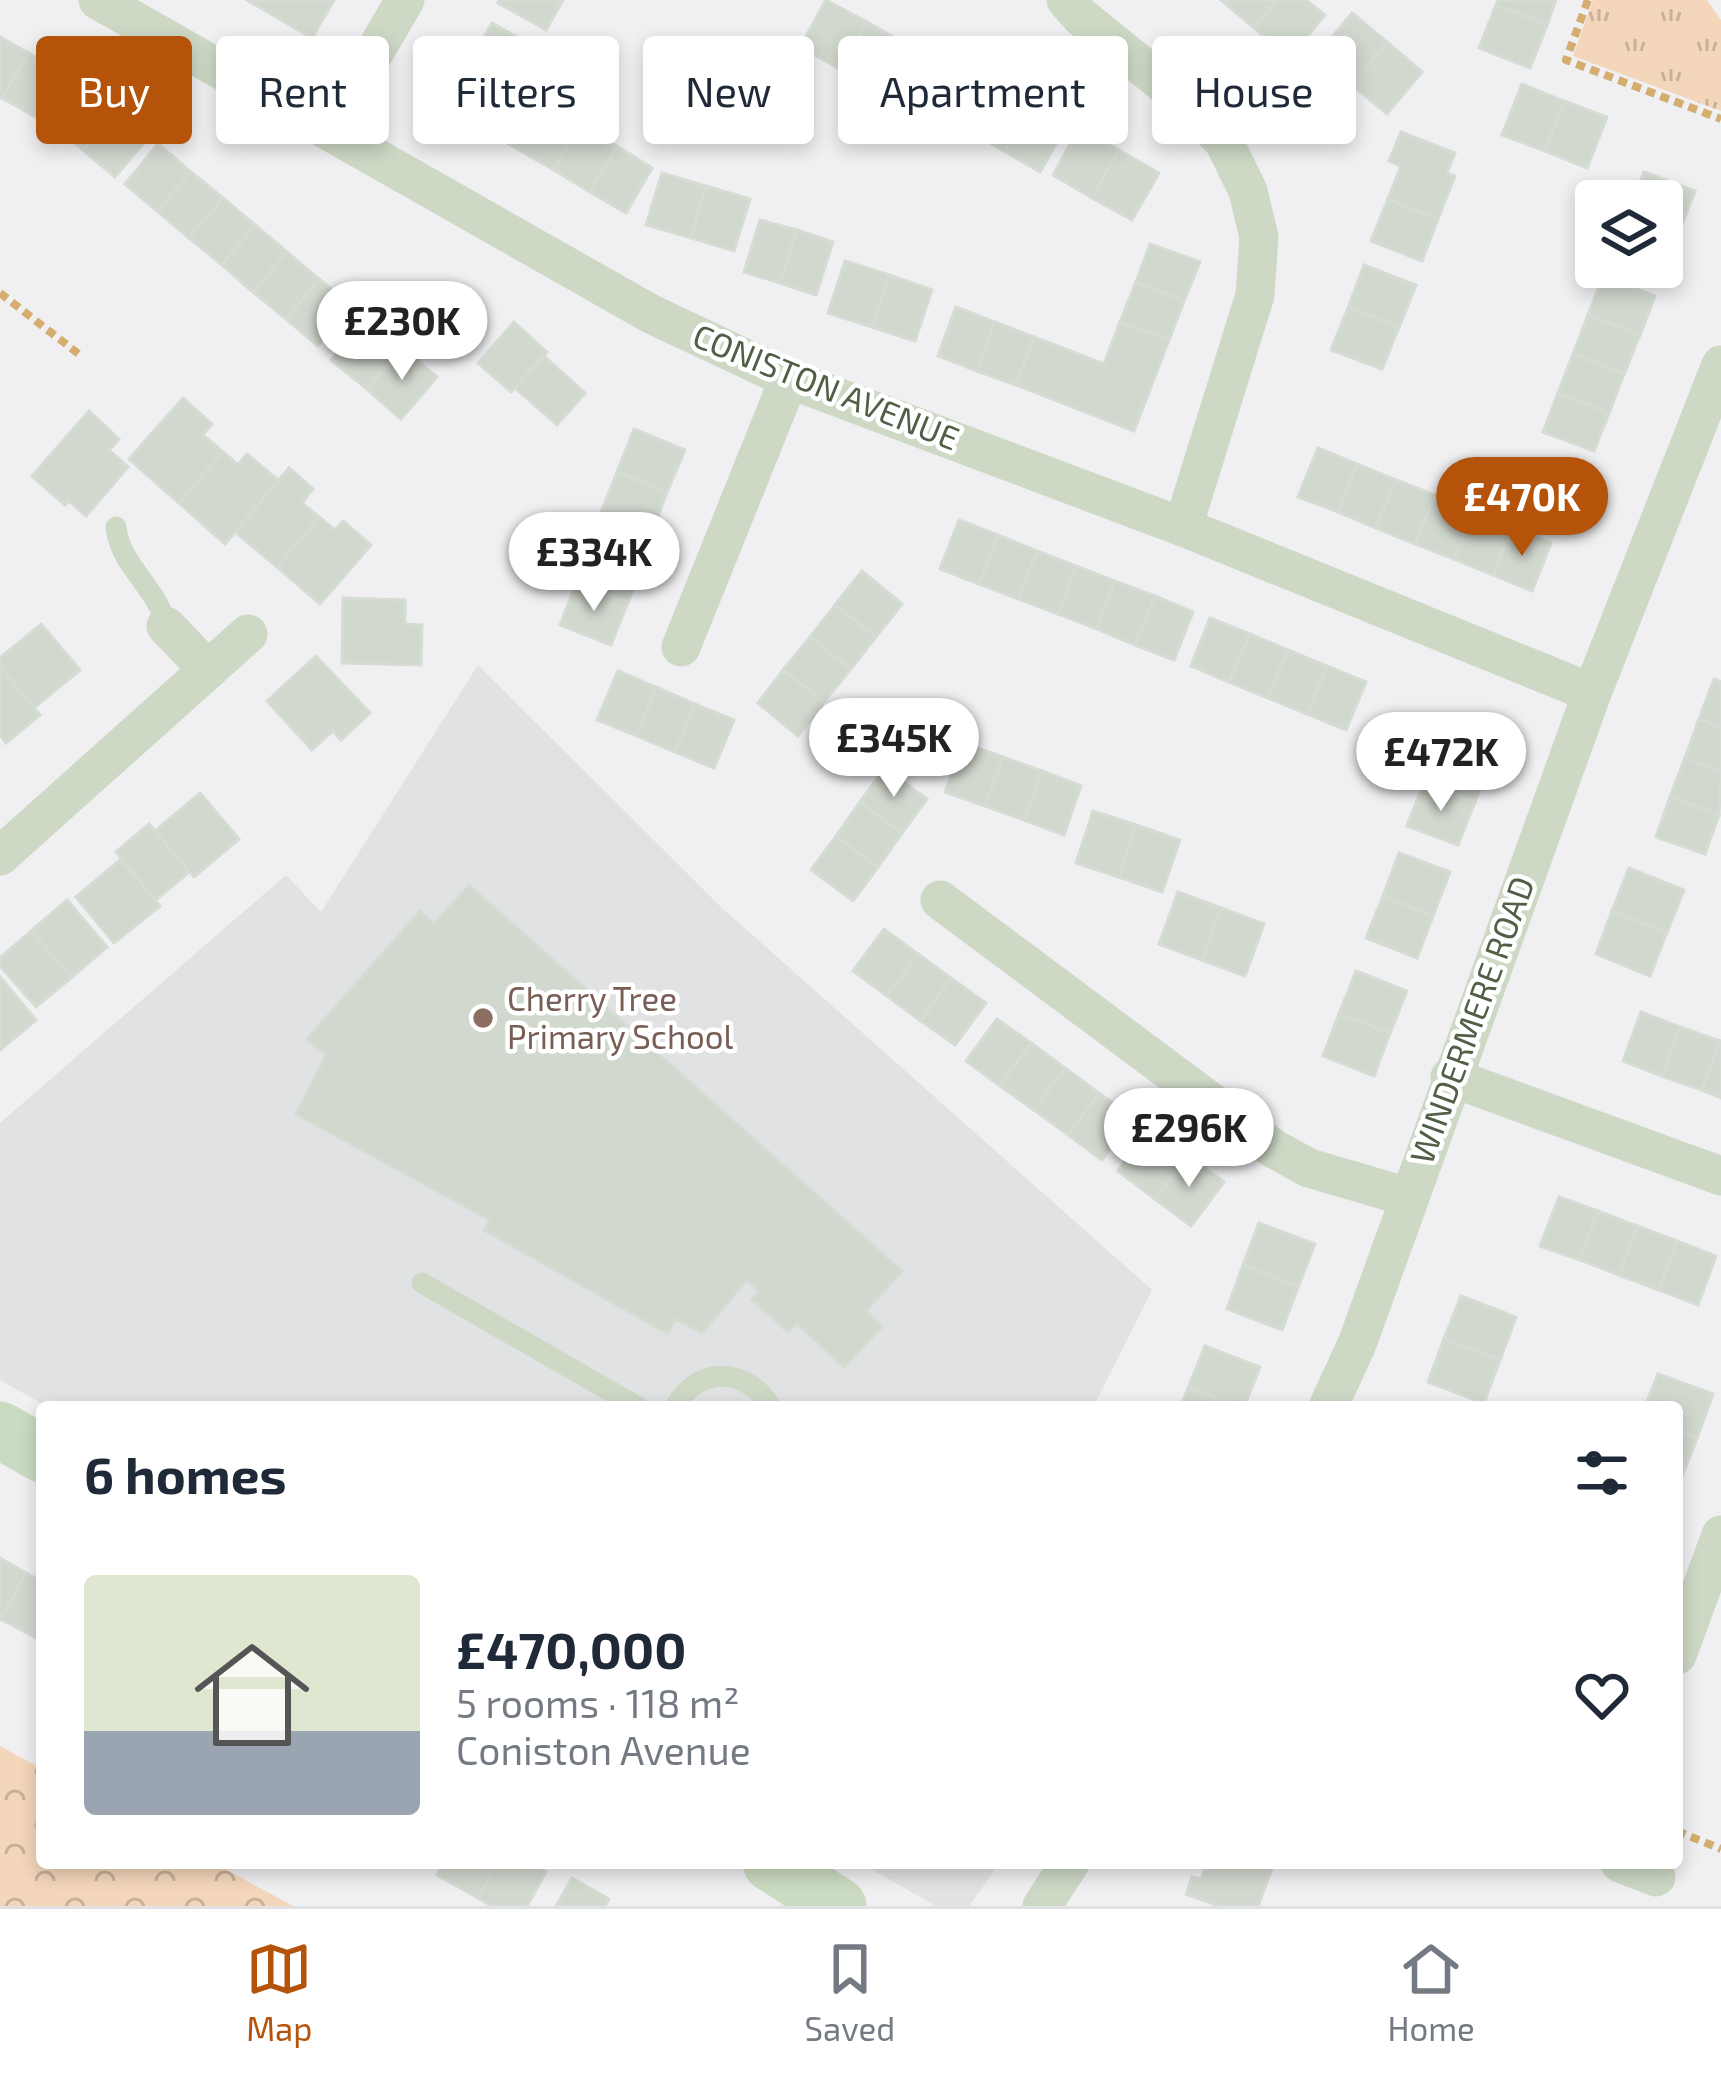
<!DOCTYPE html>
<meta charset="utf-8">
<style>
:root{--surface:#fff;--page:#f2f2f3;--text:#1f2937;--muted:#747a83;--line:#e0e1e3;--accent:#b45309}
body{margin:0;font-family:"Exo 2",sans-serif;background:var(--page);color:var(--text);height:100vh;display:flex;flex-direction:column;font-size:45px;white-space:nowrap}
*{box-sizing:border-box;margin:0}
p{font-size:39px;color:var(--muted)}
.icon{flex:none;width:66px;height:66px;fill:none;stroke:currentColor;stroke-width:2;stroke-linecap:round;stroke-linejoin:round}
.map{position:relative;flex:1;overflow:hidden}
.panel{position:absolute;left:36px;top:1401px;width:1647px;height:468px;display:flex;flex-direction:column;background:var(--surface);border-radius:12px;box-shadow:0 6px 18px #0003}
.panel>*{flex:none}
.banner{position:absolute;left:36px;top:36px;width:1650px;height:108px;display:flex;gap:24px}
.tools{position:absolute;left:1575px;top:180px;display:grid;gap:24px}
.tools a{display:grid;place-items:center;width:108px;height:108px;border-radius:12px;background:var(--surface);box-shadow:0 6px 18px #0003;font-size:60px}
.price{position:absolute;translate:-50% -102px;padding:0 27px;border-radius:42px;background:#fff;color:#222;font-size:39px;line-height:78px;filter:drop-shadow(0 3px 6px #0008)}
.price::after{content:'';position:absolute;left:50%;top:72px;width:36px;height:27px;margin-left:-18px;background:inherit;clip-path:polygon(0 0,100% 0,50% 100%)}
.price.selected{background:var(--accent);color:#fff}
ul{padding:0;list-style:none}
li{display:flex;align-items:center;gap:36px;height:300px;padding:0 48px}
li span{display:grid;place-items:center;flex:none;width:336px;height:240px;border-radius:12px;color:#555}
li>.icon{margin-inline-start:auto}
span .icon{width:144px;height:144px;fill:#fffc;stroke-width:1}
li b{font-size:51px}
h2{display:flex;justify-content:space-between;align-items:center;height:144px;padding:0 48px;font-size:51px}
.pill{padding:0 42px;border-radius:12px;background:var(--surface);box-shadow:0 6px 18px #0003;font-size:42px;line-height:108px}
.pill.selected{background:var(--accent);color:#fff}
.tabs{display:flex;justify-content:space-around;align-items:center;height:168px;border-top:3px solid var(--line);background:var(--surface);font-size:33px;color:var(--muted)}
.tabs a{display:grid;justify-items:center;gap:6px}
.tabs .selected{color:var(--accent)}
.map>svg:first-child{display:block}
.education{fill:#e1e2e4}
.grass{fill:url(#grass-tufts)}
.forest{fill:url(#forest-crowns)}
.building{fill:#d1d8ce;stroke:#d5dcd3;stroke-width:3}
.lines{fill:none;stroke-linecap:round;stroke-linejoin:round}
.path{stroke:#d5ad6f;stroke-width:8;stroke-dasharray:9 6;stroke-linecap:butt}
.lane{stroke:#cdd8c5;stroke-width:21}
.street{stroke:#cdd8c5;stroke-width:39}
.secondary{stroke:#cbdbc1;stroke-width:57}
.education-dot{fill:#8d6e63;stroke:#fff;stroke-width:4.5}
.labels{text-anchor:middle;stroke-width:9;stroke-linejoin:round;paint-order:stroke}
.street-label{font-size:33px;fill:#515f46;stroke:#fff}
.education-label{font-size:33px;fill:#785e54;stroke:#fff;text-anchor:start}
</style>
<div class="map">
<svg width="1721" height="1906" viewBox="0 0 1721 1906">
<defs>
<pattern id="grass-tufts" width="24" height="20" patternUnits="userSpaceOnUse" patternTransform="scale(3)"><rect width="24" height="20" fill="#f4d6bb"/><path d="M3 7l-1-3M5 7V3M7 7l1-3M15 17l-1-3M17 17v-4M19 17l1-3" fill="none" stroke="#c8b19a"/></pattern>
<pattern id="forest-crowns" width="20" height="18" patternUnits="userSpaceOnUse" patternTransform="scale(3)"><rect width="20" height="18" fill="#f4d6bb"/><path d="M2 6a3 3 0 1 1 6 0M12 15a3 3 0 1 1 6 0" fill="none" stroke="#c8b19a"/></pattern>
</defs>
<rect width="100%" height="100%" fill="#f0f0f3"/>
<!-- education -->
<g class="education">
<path d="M 478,665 L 722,908 L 1152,1290 L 1093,1407 L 48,1407 L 0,1380 L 0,1123 L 286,875 L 321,912 Z"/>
<path d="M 860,1863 L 1000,1863 L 969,1906 L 936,1906 Z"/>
</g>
<!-- grass -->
<path class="grass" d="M 1593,0 L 1707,0 L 1721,20 L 1721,111 L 1573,56 Z"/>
<!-- forest -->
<path class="forest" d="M 0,1746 L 42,1769 L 42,1863 L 214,1863 L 293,1906 L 0,1906 Z"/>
<!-- building -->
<g class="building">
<path d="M 247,0 L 334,0 L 312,38 Z"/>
<path d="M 500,0 L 563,0 L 546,30 L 498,3 Z"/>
<path d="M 826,0 L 867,22 L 840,69 L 800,47 Z"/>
<path d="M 1221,0 L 1278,0 L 1254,28 Z"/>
<path d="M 1278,0 L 1306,0 L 1325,15 L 1290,58 L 1254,28 Z"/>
<path d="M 1498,0 L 1556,0 L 1547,25 L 1496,5 Z"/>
<path d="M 1496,5 L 1547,25 L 1530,68 L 1479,48 Z"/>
<path d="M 1352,13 L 1387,42 L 1352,85 L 1317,55 Z"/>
<path d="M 867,22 L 906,44 L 879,91 L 840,69 Z"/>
<path d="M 492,23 L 538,49 L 515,88 L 580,125 L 554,170 L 444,107 Z"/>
<path d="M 0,37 L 29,53 L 2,98 L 0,97 Z"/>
<path d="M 923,40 L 959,61 L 932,109 L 895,88 Z"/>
<path d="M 1387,42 L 1422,72 L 1387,114 L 1352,85 Z"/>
<path d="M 29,53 L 65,74 L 39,119 L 2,98 Z"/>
<path d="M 959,61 L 995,82 L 967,130 L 932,109 Z"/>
<path d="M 995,82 L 1031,103 L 1004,151 L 967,130 Z"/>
<path d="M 84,83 L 116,110 L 83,150 L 51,123 Z"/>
<path d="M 1522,84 L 1564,101 L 1545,151 L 1502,135 Z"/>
<path d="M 1564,101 L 1607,117 L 1587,168 L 1545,151 Z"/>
<path d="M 1031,103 L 1068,124 L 1040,172 L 1004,151 Z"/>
<path d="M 116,110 L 149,137 L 115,177 L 83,150 Z"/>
<path d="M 580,125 L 617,146 L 590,192 L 554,170 Z"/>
<path d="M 1079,128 L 1119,150 L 1092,198 L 1053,175 Z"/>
<path d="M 1401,132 L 1455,153 L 1447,173 L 1455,176 L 1438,219 L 1388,199 L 1401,166 L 1389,161 Z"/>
<path d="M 158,144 L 191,172 L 157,211 L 125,184 Z"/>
<path d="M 617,146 L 652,168 L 626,213 L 590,192 Z"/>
<path d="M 1119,150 L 1159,173 L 1132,220 L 1092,198 Z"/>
<path d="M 191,172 L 223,198 L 189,238 L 157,211 Z"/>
<path d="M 1644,172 L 1695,191 L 1678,234 L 1662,228 L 1662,201 L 1632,201 Z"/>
<path d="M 662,173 L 706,186 L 691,238 L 646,225 Z"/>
<path d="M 706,186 L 750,199 L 734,251 L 691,238 Z"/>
<path d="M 223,198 L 255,225 L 222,265 L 189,238 Z"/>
<path d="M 1388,199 L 1438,219 L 1422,261 L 1371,241 Z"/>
<path d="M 760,220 L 797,230 L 780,283 L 744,272 Z"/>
<path d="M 255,225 L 287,252 L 253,292 L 222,265 Z"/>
<path d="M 1662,228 L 1678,234 L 1662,276 L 1639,267 L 1662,267 Z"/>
<path d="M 797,230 L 833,242 L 816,295 L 780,283 Z"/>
<path d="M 1150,244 L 1200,262 L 1184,301 L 1136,282 Z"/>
<path d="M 287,252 L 319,279 L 286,319 L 253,292 Z"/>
<path d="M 845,261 L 889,275 L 872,327 L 828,313 Z"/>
<path d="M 1364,265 L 1416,285 L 1399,327 L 1348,308 Z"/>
<path d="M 889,275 L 932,290 L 915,341 L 872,327 Z"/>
<path d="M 1603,276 L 1655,296 L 1640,335 L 1588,315 Z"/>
<path d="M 319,279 L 351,306 L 318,346 L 286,319 Z"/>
<path d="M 1136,282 L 1184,301 L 1169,340 L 1120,322 Z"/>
<path d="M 956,307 L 995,322 L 977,371 L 938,356 Z"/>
<path d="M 1348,308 L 1399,327 L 1382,369 L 1331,350 Z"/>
<path d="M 1588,315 L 1640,335 L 1624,374 L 1573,354 Z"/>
<path d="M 367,318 L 402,348 L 367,389 L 331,360 Z"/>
<path d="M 514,322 L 547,352 L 511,392 L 478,363 Z"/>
<path d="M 995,322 L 1034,337 L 1016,385 L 977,371 Z"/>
<path d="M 1120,322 L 1169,340 L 1134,431 L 1016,385 L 1034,337 L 1104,364 Z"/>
<path d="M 402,348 L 437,377 L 401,419 L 367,389 Z"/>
<path d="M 1573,354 L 1624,374 L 1609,413 L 1558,393 Z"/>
<path d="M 544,356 L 585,393 L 557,425 L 515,388 Z"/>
<path d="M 1558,393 L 1609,413 L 1594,451 L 1543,432 Z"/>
<path d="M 183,398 L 212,424 L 203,435 L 223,452 L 179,503 L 129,459 Z"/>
<path d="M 89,411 L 119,439 L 109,450 L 128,467 L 86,516 L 69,501 L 65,505 L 32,476 Z"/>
<path d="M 634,429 L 685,450 L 667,492 L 617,472 Z"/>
<path d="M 1318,448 L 1357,464 L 1338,512 L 1298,497 Z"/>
<path d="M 223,452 L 238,465 L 247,454 L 279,481 L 225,544 L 179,503 Z"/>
<path d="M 1357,464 L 1396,480 L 1376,528 L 1338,512 Z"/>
<path d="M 289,468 L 313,489 L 302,503 L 319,517 L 277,567 L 235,532 Z"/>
<path d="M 617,472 L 667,492 L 651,535 L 600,515 Z"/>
<path d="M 1396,480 L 1435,495 L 1415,544 L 1376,528 Z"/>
<path d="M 1435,495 L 1474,511 L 1454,559 L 1415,544 Z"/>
<path d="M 1474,511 L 1513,527 L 1493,575 L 1454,559 Z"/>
<path d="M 319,517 L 335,530 L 343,521 L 371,545 L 320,604 L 277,567 Z"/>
<path d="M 959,520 L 998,535 L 979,584 L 940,569 Z"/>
<path d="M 1513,527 L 1551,543 L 1532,591 L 1493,575 Z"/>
<path d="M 998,535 L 1037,551 L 1018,599 L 979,584 Z"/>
<path d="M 594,540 L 645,560 L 628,602 L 577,582 Z"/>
<path d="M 1037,551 L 1076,566 L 1058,614 L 1018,599 Z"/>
<path d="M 1076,566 L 1115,581 L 1097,629 L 1058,614 Z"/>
<path d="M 862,571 L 902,604 L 876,637 L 835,605 Z"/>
<path d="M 1115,581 L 1155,596 L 1135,645 L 1097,629 Z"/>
<path d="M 577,582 L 628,602 L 611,645 L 560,625 Z"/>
<path d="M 1155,596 L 1193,612 L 1174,660 L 1135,645 Z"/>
<path d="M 343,598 L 405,600 L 405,624 L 422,625 L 421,665 L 342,663 Z"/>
<path d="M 835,605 L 876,637 L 851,669 L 810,637 Z"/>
<path d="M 1210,618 L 1250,634 L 1229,682 L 1191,666 Z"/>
<path d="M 41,624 L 80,670 L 34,708 L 0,667 L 0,658 Z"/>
<path d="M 1250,634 L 1288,650 L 1268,698 L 1229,682 Z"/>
<path d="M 810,637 L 851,669 L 824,702 L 783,670 Z"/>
<path d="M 1288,650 L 1327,666 L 1307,714 L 1268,698 Z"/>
<path d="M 316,656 L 370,713 L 341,740 L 333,731 L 312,750 L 267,701 Z"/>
<path d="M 1327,666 L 1366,682 L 1346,730 L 1307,714 Z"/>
<path d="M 0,667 L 40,715 L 6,743 L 0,735 Z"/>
<path d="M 783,670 L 824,702 L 798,736 L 758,703 Z"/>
<path d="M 618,671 L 656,687 L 637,736 L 597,720 Z"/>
<path d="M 1714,679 L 1721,682 L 1721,727 L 1699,719 Z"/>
<path d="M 656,687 L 695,704 L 675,752 L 637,736 Z"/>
<path d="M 695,704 L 734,720 L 714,768 L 675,752 Z"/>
<path d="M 1699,719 L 1721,727 L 1721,771 L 1685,758 Z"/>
<path d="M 1441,740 L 1491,760 L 1475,802 L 1424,783 Z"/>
<path d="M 963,743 L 1003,757 L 985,806 L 945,792 Z"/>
<path d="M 1003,757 L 1042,771 L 1024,820 L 985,806 Z"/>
<path d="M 1685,758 L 1721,771 L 1719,815 L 1670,797 Z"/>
<path d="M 885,768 L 927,799 L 902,833 L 860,802 Z"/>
<path d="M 1042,771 L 1081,786 L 1064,835 L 1024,820 Z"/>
<path d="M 1424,783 L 1475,802 L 1458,845 L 1407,826 Z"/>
<path d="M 200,793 L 239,839 L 194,877 L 155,831 Z"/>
<path d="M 1670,797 L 1719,815 L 1705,854 L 1656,837 Z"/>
<path d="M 860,802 L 902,833 L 878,867 L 836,836 Z"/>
<path d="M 1093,811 L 1136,825 L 1119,877 L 1076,863 Z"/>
<path d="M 149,824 L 189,872 L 156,900 L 116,852 Z"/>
<path d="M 1136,825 L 1180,840 L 1162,892 L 1119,877 Z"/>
<path d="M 836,836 L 878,867 L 853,901 L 811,870 Z"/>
<path d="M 1399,853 L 1450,872 L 1433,916 L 1383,896 Z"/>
<path d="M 121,859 L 160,906 L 114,943 L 76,897 Z"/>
<path d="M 1629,868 L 1684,890 L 1667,932 L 1612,911 Z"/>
<path d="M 469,885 L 902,1271 L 866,1311 L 882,1327 L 844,1367 L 797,1324 L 788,1332 L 751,1299 L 760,1292 L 747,1280 L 702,1333 L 675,1319 L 668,1334 L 484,1230 L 490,1220 L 296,1114 L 326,1055 L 307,1039 L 420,911 L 434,924 Z"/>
<path d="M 1178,892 L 1221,908 L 1202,960 L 1159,944 Z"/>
<path d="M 1383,896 L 1433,916 L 1417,958 L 1366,938 Z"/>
<path d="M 67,900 L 107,947 L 72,977 L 31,931 Z"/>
<path d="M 1221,908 L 1264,924 L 1245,976 L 1202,960 Z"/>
<path d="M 1612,911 L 1667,932 L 1650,976 L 1596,954 Z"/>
<path d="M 884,929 L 918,954 L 887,996 L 853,971 Z"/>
<path d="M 31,931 L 72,977 L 36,1007 L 0,966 L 0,958 Z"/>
<path d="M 918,954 L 951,978 L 921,1021 L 887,996 Z"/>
<path d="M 1356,971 L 1407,991 L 1390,1033 L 1339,1014 Z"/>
<path d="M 0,977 L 36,1020 L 0,1050 Z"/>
<path d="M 951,978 L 986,1003 L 955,1045 L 921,1021 Z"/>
<path d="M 1641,1012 L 1680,1027 L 1662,1076 L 1623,1061 Z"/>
<path d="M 1339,1014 L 1390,1033 L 1374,1076 L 1323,1056 Z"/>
<path d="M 997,1019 L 1031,1043 L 1000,1086 L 966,1061 Z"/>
<path d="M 1680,1027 L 1720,1041 L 1702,1090 L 1662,1076 Z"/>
<path d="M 1720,1041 L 1721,1042 L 1721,1098 L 1702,1090 Z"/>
<path d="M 1031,1043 L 1065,1068 L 1034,1110 L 1000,1086 Z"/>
<path d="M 1065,1068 L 1099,1093 L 1068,1135 L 1034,1110 Z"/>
<path d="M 1099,1093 L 1133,1118 L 1102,1160 L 1068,1135 Z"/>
<path d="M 1150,1127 L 1187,1155 L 1155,1199 L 1118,1171 Z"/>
<path d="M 1187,1155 L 1224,1182 L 1191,1226 L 1155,1199 Z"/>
<path d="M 1559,1197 L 1598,1211 L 1580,1260 L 1540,1246 Z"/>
<path d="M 1598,1211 L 1637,1226 L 1619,1275 L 1580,1260 Z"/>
<path d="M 1259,1223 L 1315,1244 L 1298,1287 L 1243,1265 Z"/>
<path d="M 1637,1226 L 1677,1241 L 1659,1290 L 1619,1275 Z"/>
<path d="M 1677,1241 L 1716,1256 L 1698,1305 L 1659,1290 Z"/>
<path d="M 1243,1265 L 1298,1287 L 1282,1330 L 1227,1309 Z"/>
<path d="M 1461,1296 L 1516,1317 L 1500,1360 L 1444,1339 Z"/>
<path d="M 1444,1339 L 1500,1360 L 1484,1403 L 1428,1382 Z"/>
<path d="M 1205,1346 L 1260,1367 L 1244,1407 L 1188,1388 Z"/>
<path d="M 1658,1374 L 1713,1394 L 1697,1438 L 1677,1430 L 1677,1407 L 1645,1407 Z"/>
<path d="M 1188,1388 L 1235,1407 L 1181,1407 Z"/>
<path d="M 1677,1430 L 1697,1438 L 1680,1481 L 1677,1480 Z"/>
<path d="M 0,1558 L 26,1573 L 1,1619 L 0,1618 Z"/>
<path d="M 26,1573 L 42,1582 L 42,1632 L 38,1639 L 1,1619 Z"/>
<path d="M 444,1863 L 497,1863 L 478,1898 L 437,1875 Z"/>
<path d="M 497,1863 L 529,1863 L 546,1872 L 527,1906 L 492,1906 L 478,1898 Z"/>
<path d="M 1207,1863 L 1274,1863 L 1258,1906 L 1219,1906 L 1186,1894 L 1192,1877 L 1201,1879 Z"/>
<path d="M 572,1878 L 609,1899 L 605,1906 L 556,1906 Z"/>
</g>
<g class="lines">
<!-- path -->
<g class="path">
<path d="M 1588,0 L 1566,60 L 1721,119"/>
<path d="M 0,293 L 80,355"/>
<path d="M 1677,1831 L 1721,1849"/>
</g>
<!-- lane -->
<g class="lane">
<path d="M 116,527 C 120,567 158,587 166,626"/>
<path d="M 422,1283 L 638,1407"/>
<path d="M 675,1407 C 698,1365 747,1367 771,1407"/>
</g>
<!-- street -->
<g class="street">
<path d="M 98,0 L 651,314 L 789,379 L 1183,527 L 1592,693"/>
<path d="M 1066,0 L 1080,16 L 1185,101 L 1224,142 L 1248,191 L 1259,237 L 1255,295 L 1183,527"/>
<path d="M 329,130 L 405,0"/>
<path d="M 166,626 L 208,670"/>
<path d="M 681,647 L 789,379"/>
<path d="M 0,856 L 248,634"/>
<path d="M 940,900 L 1274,1149 L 1309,1168 L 1408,1197"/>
<path d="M 1450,1077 L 1721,1176"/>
<path d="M 1328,1407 L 1357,1344 L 1592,693 L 1721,365"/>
<path d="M 1677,1655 L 1721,1535"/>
<path d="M 1620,1863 L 1656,1877"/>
<path d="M 1042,1906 L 1070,1863"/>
</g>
<!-- secondary -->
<g class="secondary">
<path d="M 0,1430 L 42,1454"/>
<path d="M 771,1863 L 838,1906"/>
</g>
</g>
<!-- markers -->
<circle class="education-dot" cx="483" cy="1018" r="12"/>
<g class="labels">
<!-- street labels -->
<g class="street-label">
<text transform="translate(826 387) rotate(22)" y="12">CONISTON AVENUE</text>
<text transform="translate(1472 1020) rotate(-70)" y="12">WINDERMERE ROAD</text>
</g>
<!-- education labels -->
<g class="education-label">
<text x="507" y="1011">Cherry Tree<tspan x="507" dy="38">Primary School</tspan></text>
</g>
</g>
</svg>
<div class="tools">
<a><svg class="icon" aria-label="layers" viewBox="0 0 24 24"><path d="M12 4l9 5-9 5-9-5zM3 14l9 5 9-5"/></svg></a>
</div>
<b class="price" style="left:402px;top:383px">£230K</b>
<b class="price selected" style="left:1522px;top:559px">£470K</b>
<b class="price" style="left:594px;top:614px">£334K</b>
<b class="price" style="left:894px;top:800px">£345K</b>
<b class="price" style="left:1441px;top:814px">£472K</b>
<b class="price" style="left:1189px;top:1190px">£296K</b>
<div class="banner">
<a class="pill selected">Buy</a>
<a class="pill">Rent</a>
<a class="pill">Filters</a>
<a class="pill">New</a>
<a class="pill">Apartment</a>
<a class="pill">House</a>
</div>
<section class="panel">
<h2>6 homes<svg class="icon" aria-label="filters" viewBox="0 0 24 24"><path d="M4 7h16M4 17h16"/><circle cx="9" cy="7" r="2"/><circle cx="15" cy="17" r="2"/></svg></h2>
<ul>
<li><span style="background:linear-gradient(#dfe7d0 65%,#9aa5b1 0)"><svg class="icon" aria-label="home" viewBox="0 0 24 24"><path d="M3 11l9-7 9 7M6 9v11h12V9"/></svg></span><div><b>£470,000</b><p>5 rooms · 118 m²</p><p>Coniston Avenue</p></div><svg class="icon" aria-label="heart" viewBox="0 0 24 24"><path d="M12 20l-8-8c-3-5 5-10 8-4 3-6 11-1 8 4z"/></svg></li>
</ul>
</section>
</div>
<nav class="tabs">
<a class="selected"><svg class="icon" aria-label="map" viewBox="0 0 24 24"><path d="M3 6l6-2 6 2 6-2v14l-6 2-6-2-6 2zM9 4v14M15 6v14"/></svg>Map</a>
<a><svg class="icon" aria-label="saved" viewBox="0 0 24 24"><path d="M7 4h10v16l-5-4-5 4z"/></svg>Saved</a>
<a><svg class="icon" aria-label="home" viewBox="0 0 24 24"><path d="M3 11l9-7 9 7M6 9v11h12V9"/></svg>Home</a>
</nav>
